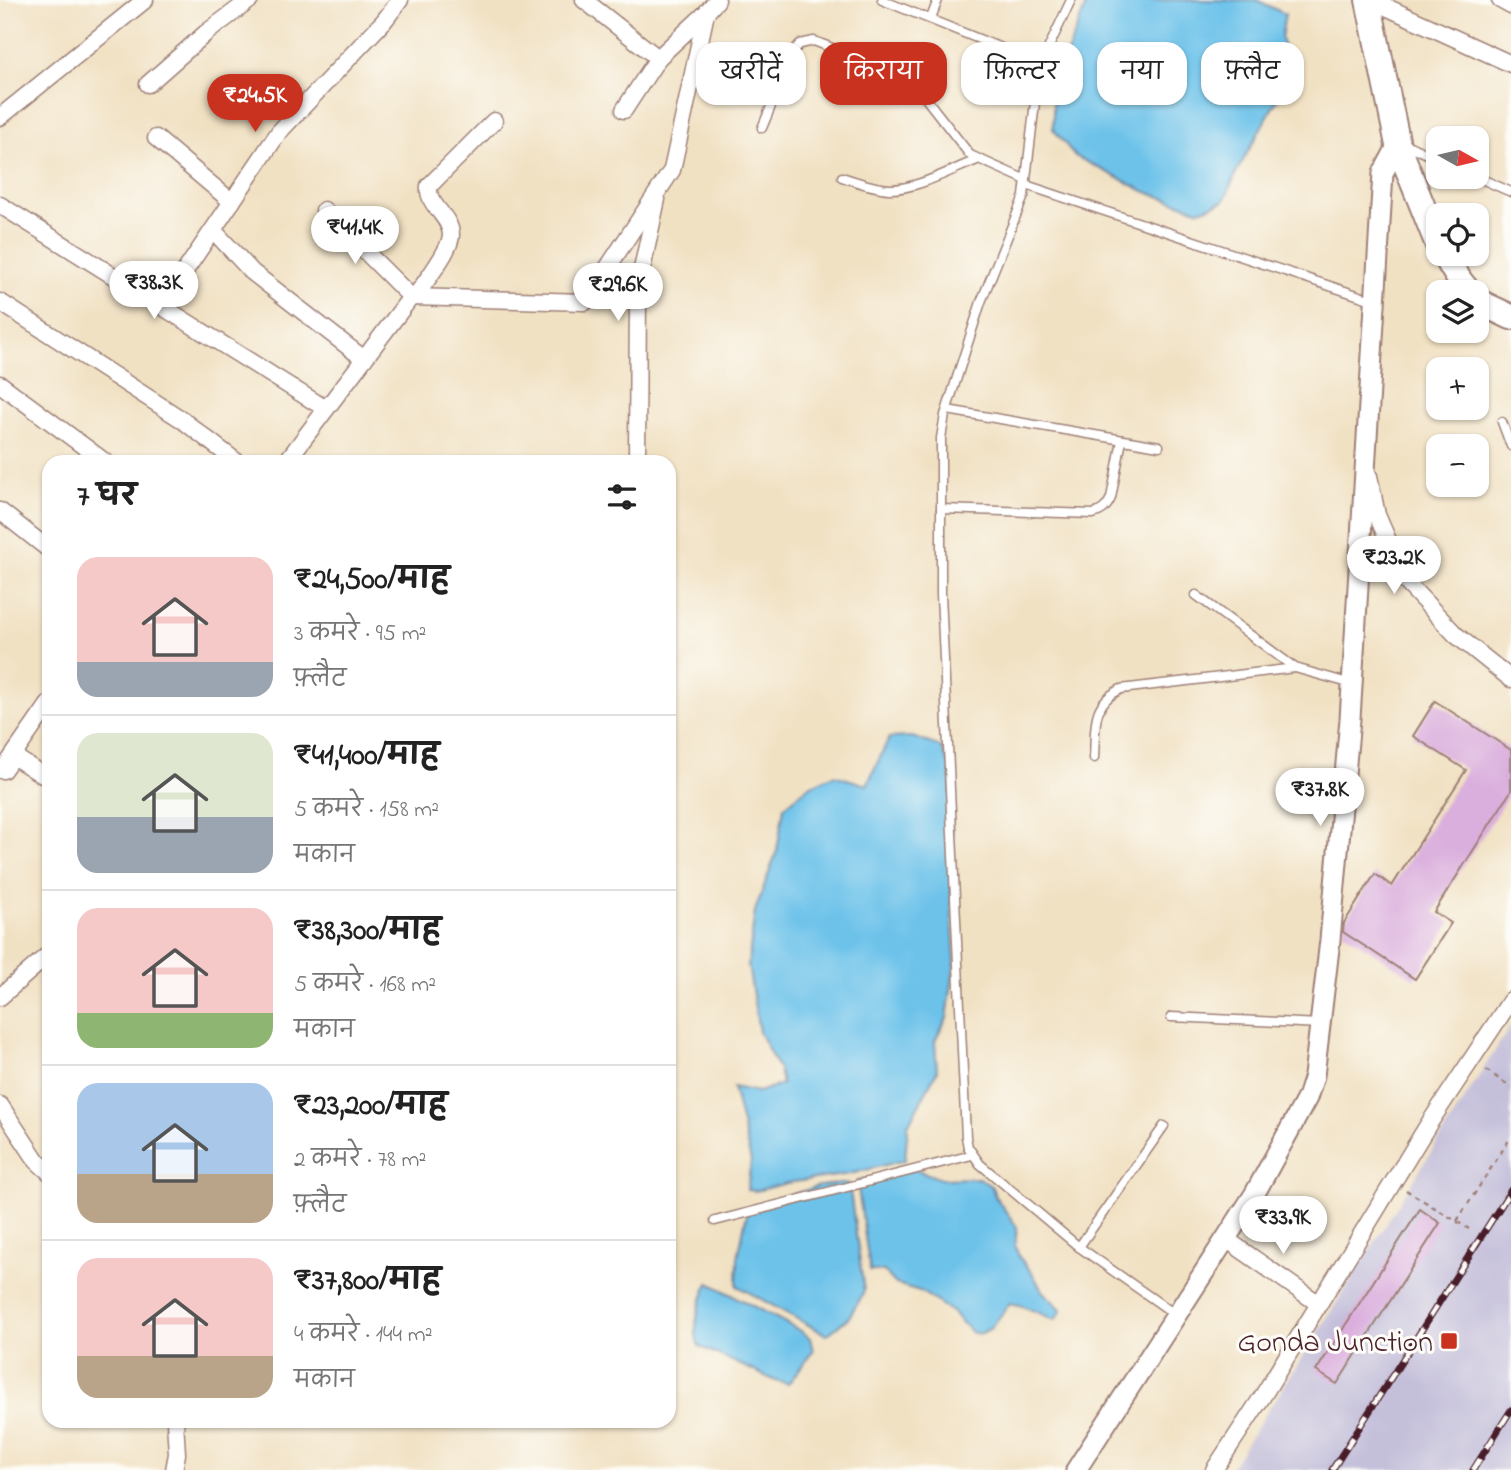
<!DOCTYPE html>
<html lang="hi">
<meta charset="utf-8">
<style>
:root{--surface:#fff;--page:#f6f6f6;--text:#222;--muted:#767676;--line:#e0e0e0;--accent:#c8321e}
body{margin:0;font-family:"Indie Flower","Playpen Sans Deva",sans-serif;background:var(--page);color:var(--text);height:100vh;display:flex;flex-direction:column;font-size:26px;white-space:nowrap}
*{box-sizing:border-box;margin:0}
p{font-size:23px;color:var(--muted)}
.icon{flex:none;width:38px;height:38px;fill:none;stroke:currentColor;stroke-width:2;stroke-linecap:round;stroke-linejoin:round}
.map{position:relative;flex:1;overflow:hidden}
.panel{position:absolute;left:42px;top:455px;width:634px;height:973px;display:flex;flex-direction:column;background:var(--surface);border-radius:21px;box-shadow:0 2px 5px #0004}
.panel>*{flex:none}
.hud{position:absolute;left:696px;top:42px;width:665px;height:63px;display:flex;gap:14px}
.needle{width:46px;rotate:98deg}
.buttons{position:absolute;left:1426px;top:126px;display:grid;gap:14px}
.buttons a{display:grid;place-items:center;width:63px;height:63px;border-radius:14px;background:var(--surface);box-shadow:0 2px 5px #0004;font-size:35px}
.price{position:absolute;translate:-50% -60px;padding:0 16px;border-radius:24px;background:#fff;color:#222;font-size:23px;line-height:46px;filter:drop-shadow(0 2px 4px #0008)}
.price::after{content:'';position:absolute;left:50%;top:42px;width:21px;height:16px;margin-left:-10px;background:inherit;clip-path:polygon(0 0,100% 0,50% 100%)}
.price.selected{background:var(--accent);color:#fff}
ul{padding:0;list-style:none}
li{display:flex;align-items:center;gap:21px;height:175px;padding:0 35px}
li+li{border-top:2px solid var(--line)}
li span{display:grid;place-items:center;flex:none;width:196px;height:140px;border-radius:21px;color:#555}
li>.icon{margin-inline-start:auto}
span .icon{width:84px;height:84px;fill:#fffc;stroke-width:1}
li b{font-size:30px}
h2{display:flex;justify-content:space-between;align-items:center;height:84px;padding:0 35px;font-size:30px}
.chip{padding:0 24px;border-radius:21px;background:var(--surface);box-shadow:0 2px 5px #0004;font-size:24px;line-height:63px}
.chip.selected{background:var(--accent);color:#fff}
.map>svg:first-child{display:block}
.industrial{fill:#c5c0da}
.water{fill:#6dc2ea;stroke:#5c708a;stroke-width:2}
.building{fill:#daaedd}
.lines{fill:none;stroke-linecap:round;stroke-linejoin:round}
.service-casing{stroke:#9e8077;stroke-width:11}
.minor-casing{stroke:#9e8077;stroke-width:19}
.tertiary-casing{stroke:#9e8077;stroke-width:23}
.trunk-casing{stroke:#9e8077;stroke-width:28}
.path{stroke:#9e8077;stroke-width:2.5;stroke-dasharray:5 5;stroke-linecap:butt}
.service{stroke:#fff;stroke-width:8}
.minor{stroke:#fff;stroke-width:16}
.tertiary{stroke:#fff;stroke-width:19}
.trunk{stroke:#fff;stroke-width:24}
.rail-casing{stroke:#4a1f2b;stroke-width:7}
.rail{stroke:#fdfcf7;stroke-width:4.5;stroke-dasharray:13;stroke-linecap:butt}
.poi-dot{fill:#c8321e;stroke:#fdfcf7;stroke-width:2.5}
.labels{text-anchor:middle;stroke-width:6;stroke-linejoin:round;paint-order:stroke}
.poi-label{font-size:30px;fill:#4a1f2b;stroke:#fdfcf7;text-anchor:end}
</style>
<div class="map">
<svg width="1511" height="1470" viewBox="0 0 1511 1470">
<rect width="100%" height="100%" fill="#fdfcf7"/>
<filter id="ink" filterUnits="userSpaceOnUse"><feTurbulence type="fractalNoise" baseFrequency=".0143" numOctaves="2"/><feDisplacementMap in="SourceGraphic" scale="14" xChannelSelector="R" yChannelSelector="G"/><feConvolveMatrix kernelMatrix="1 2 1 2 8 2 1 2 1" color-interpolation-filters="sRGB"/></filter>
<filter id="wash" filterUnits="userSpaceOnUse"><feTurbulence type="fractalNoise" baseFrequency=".00686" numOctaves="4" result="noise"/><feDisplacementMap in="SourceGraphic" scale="28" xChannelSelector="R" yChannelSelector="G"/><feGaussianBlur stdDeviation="1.57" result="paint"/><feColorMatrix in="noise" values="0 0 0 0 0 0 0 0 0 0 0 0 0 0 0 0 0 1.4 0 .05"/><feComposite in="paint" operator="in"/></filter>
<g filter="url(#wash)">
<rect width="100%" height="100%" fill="#f1e1c3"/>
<!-- industrial -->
<path class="industrial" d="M 1511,1025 L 1511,1470 L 1229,1470 L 1293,1372 Z"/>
<!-- water -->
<g class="water">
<path d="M 1088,0 L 1257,0 L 1285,14 L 1281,38 L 1290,69 L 1284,87 L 1237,171 L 1224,201 L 1200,210 L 1146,192 L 1075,156 L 1053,129 L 1053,89 Z"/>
<path d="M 912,737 L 941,747 L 951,768 L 952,914 L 955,962 L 947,1018 L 935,1041 L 937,1071 L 908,1125 L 905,1160 L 850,1174 L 787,1183 L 756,1191 L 747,1190 L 751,1161 L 733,1087 L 758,1092 L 782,1084 L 779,1070 L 759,1032 L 748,965 L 755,911 L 777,851 L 784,807 L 809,786 L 834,775 L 867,785 L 889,738 Z"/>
<path d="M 915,1169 L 941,1179 L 979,1178 L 992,1187 L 995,1196 L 1017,1227 L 1015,1245 L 1019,1257 L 1033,1274 L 1042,1291 L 1062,1310 L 1055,1320 L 1023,1306 L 1010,1303 L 991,1328 L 980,1334 L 971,1332 L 952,1312 L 920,1291 L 896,1284 L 884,1271 L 870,1271 L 857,1181 Z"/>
<path d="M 835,1184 L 849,1184 L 864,1291 L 849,1317 L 827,1335 L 737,1286 L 738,1257 L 748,1208 L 820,1186 Z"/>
<path d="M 709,1283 L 801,1331 L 810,1338 L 813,1351 L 788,1384 L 776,1381 L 699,1346 C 691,1328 700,1301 709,1283 Z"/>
</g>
<g id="blocks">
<!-- building -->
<g class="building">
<path d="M 1435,701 L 1511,750 L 1511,791 L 1434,912 L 1451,923 L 1415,979 L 1343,932 L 1344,923 L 1375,874 L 1392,886 L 1466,770 L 1413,736 Z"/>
<path d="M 1420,1209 L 1440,1223 L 1337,1384 L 1316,1371 Z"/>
</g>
</g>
</g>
<g filter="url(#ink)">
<use href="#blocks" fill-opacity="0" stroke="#9e8077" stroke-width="2"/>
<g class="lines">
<defs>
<g id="service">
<path d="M 882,0 L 1041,64"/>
<path d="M 1071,0 L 1039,68 L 1024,196 L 981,302 L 945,415 L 941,438 L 941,594 L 966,1137 L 968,1147 L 980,1164 L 1079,1247 L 1176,1315"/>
<path d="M 931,18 L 938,0"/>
<path d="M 762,128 L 795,49 L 800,44 L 814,41 L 894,72 L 907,79 L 920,91 L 970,155 L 1026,180"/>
<path d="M 1403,143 L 1438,159"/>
<path d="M 842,177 C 857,182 873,188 889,189 C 915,190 953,169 977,160"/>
<path d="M 1477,177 L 1511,192"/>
<path d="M 1026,185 L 1375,301"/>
<path d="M 947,410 L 1159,446"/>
<path d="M 1502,422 L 1511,446"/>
<path d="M 941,509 L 1093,514 C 1103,511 1107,507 1111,498 L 1122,440"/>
<path d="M 1196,595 L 1295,668 L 1352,684"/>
<path d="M 1094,758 C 1096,728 1090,704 1121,689 L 1295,668"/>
<path d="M 1171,1017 L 1321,1024"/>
<path d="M 715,1221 L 972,1155"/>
<path d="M 1079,1247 L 1164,1126"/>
</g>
<g id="minor">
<path d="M 584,0 L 658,58"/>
<path d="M 1371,0 L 1511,64"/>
<path d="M 1500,0 L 1511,6"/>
<path d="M 148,84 L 206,33 L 250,0"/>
<path d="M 624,110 L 658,58 L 706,13"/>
<path d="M 0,117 L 145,0"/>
<path d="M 156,138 L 232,202"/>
<path d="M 0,205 L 326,409"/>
<path d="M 324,210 L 411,297"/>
<path d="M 213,230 L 252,272 L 364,359"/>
<path d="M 415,297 C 424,283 451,250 451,235 C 451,216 426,205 429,186 L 494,121"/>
<path d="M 0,302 L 181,419 L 237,462"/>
<path d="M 162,305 L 279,132 L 384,21 L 400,0"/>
<path d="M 0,384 L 105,462"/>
<path d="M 286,462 L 411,297 L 585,302 L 672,170 L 706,13 L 717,0"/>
<path d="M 637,462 L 638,288 L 657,199"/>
<path d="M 1369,476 L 1377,515 L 1406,582 L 1456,635 L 1511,679"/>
<path d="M 0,511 L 47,548"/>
<path d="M 13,756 L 49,779"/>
<path d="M 0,770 L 3,770 L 49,704"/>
<path d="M 0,997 L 49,954"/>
<path d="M 0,1105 L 37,1161 L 49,1172"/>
<path d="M 1226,1239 L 1319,1304"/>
<path d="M 174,1470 L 177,1454 L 175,1421"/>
<path d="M 1214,1470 L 1264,1394 L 1428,1125 L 1511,1000"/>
</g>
<path id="tertiary" d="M 1076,1470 L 1254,1195 L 1307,1098 L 1314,1076 L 1330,940 L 1350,719 L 1383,173 L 1398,145"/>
<g id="trunk">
<path d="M 1368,0 L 1398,145 L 1438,245"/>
<path d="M 1444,254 L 1460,281 L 1469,292"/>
<path d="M 1477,301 L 1511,317"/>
</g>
</defs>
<!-- service casing -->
<use href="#service" class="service-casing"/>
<!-- minor casing -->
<use href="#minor" class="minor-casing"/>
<!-- tertiary casing -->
<use href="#tertiary" class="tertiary-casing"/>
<!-- trunk casing -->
<use href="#trunk" class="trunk-casing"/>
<!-- path -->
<g class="path">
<path d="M 1486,1070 L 1511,1087"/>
<path d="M 1406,1190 L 1469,1229"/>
<path d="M 1457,1221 L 1511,1137"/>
</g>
<!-- service -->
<use href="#service" class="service"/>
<!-- minor -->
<use href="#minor" class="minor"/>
<!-- tertiary -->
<use href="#tertiary" class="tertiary"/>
<!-- trunk -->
<use href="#trunk" class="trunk"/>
<defs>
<g id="rail">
<path d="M 1332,1470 L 1511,1190"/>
<path d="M 1473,1470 L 1511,1410"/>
</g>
</defs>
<!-- rail casing -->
<use href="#rail" class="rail-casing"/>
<!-- rail -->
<use href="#rail" class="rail"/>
</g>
</g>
<!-- markers -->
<rect class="poi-dot" x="1440" y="1332" width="18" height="18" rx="3.5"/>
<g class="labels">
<!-- poi labels -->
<g class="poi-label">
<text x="1433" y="1351">Gonda Junction</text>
</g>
</g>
</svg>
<div class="buttons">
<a><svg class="needle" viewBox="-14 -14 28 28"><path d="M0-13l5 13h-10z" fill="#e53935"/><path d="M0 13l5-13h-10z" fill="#767676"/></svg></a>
<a><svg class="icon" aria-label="locate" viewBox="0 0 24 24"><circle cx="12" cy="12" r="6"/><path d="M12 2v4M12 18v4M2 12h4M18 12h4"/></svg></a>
<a><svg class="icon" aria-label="layers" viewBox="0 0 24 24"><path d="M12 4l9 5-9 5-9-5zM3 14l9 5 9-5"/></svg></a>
<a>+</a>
<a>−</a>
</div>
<b class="price selected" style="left:255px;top:134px">₹24.5K</b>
<b class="price" style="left:355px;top:266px">₹41.4K</b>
<b class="price" style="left:154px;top:321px">₹38.3K</b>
<b class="price" style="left:618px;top:323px">₹29.6K</b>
<b class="price" style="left:1394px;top:596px">₹23.2K</b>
<b class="price" style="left:1320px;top:828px">₹37.8K</b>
<b class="price" style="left:1283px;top:1256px">₹33.9K</b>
<div class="hud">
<a class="chip">खरीदें</a>
<a class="chip selected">किराया</a>
<a class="chip">फ़िल्टर</a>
<a class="chip">नया</a>
<a class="chip">फ़्लैट</a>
</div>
<section class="panel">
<h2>7 घर<svg class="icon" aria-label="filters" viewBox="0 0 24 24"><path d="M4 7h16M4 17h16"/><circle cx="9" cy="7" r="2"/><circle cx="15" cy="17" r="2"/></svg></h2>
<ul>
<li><span style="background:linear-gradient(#f6c9c9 75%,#9aa5b1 0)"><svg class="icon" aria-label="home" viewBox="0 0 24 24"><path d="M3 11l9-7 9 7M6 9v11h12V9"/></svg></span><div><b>₹24,500/माह</b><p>3 कमरे · 95 m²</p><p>फ़्लैट</p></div></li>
<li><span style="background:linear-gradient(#dfe7d0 60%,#9aa5b1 0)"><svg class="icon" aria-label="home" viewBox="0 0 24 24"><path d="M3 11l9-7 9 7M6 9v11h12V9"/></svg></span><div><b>₹41,400/माह</b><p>5 कमरे · 158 m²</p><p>मकान</p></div></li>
<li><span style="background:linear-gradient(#f6c9c9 75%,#8fb573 0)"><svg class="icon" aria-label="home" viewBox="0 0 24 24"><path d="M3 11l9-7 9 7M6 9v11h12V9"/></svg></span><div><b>₹38,300/माह</b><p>5 कमरे · 168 m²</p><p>मकान</p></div></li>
<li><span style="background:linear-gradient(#a9c7e8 65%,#b9a48a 0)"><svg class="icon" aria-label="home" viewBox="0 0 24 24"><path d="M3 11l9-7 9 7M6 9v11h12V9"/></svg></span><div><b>₹23,200/माह</b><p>2 कमरे · 78 m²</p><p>फ़्लैट</p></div></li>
<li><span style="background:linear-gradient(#f6c9c9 70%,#b9a48a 0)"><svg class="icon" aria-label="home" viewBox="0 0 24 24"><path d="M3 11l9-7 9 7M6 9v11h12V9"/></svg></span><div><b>₹37,800/माह</b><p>4 कमरे · 144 m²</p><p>मकान</p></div></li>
</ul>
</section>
</div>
